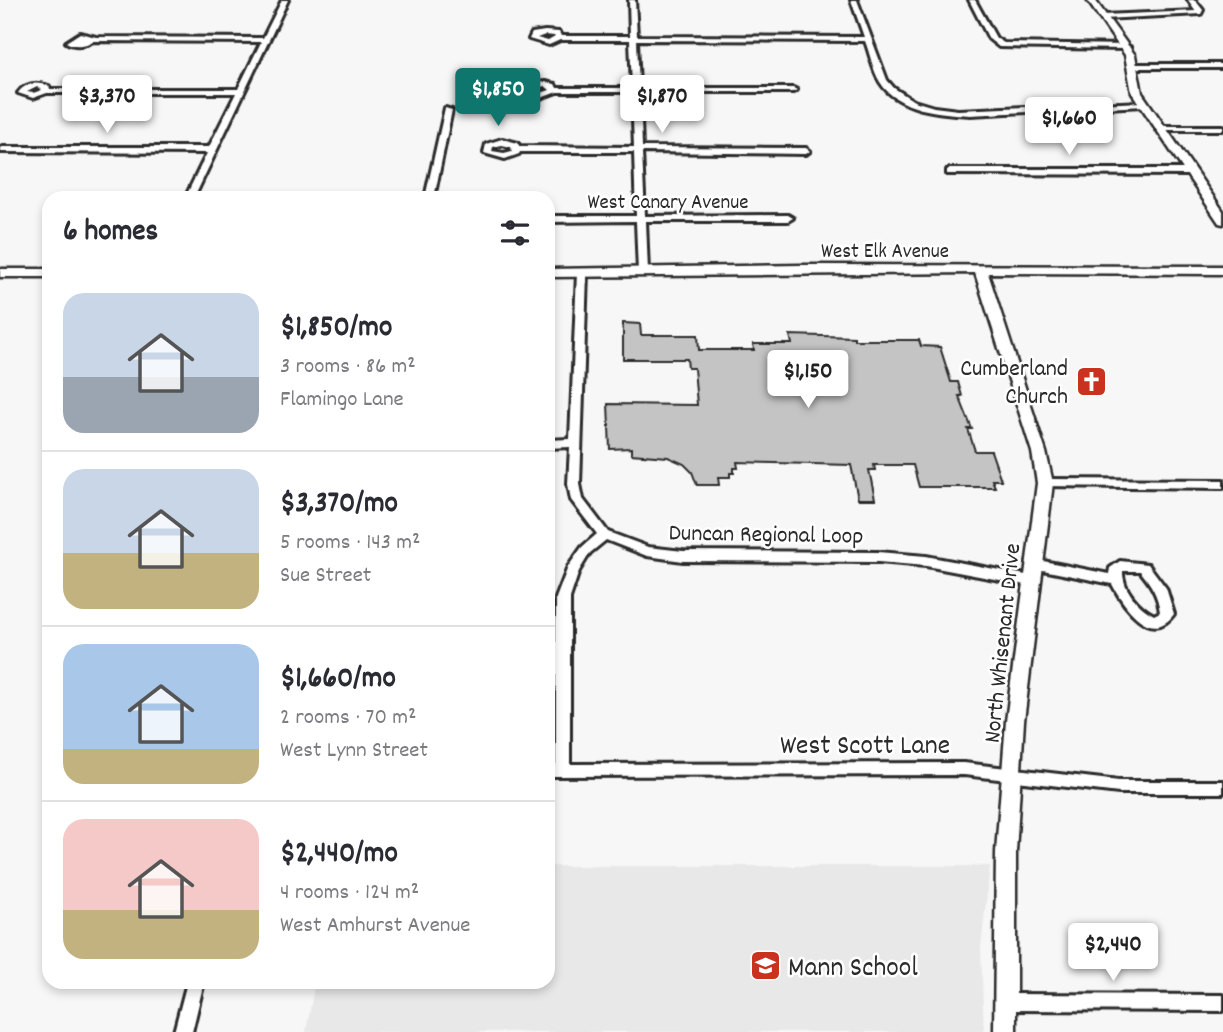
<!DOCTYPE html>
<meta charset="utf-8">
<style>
:root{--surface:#fff;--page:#f7f7f7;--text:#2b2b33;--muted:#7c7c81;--line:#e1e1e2;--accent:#0f766e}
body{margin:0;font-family:Dekko,sans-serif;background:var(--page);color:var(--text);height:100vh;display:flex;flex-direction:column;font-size:26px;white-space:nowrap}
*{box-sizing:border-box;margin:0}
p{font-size:23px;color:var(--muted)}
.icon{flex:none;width:38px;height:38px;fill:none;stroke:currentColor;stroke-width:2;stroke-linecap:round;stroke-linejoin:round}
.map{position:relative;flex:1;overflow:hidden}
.details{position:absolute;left:42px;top:191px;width:513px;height:798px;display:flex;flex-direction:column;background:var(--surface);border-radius:21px;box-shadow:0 4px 10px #0003}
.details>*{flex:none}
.price{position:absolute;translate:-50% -60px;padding:0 16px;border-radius:7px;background:#fff;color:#222;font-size:23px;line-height:46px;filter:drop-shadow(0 2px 4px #0008)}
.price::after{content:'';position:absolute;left:50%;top:42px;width:21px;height:16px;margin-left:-10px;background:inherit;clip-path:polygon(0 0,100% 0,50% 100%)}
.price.selected{background:var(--accent);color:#fff}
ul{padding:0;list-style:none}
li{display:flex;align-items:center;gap:21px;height:175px;padding:0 21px}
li+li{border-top:2px solid var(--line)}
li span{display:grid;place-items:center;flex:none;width:196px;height:140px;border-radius:21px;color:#555}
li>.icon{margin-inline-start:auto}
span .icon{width:84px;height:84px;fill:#fffc;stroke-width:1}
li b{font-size:30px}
h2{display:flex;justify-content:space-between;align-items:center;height:84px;padding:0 21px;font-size:30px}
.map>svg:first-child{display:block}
.built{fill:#e8e8e8}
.building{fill:#c4c4c4;stroke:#2b2b2b;stroke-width:2}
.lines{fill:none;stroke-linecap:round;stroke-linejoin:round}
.street-casing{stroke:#2b2b2b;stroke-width:6}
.secondary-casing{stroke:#2b2b2b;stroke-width:5}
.street{fill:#fff;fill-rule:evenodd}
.secondary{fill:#fff;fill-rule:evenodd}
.labels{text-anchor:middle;stroke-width:5;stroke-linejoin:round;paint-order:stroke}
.far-street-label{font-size:21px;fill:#2b2b2b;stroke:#fff}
.poi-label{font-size:24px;fill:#2b2b2b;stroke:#fff;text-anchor:end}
.street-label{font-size:24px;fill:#2b2b2b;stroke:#fff}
.near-street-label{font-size:28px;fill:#2b2b2b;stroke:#fff}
.near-poi-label{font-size:28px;fill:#2b2b2b;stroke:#fff;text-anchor:start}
</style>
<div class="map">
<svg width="1223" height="1032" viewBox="0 0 1223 1032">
<rect width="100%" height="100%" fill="#f7f7f7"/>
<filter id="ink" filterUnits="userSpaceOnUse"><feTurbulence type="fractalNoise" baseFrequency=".0143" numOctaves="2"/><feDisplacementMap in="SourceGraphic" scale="14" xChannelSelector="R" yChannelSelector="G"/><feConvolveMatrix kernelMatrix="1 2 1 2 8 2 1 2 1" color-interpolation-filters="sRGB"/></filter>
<g filter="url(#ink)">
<!-- built -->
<path class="built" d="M 548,866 L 990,866 L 981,948 L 984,1032 L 306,1032 L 315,982 L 548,982 Z"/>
<!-- building -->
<path class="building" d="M 623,323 L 640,324 L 641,335 L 698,335 L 699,350 L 754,350 L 753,344 L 792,344 L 790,335 L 854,337 L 854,340 L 919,340 L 921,346 L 940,347 L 951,382 L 958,382 L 962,396 L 959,396 L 972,429 L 968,429 L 975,451 L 991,451 L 1001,480 L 992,480 L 995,487 L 919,487 L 913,465 L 874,465 L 875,470 L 869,470 L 875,499 L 858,499 L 851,465 L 737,462 L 738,468 L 734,468 L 734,473 L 730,473 L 730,477 L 718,477 L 719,485 L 697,485 L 692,472 L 684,464 L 668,457 L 631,454 L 631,448 L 610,449 L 608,404 L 697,405 L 694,368 L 688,368 L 687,359 L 623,359 Z"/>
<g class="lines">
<defs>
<g id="street">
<path d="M 282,0 L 288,0 L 194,198 L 185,198 L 207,153 L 0,152 L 0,148 L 3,147 L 209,147 L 236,93 L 47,93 L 33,98 L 18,93 C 26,82 37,82 49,86 L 50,89 L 238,89 L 261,42 L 93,41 C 85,46 74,47 66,42 L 80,33 L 96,37 L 263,38 ZM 37,87 L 42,90 L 33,93 L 27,92 Z"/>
<path d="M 629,0 L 635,0 L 637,36 L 864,37 L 851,0 L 857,0 L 887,80 L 894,88 L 914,101 L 934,107 L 958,110 L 1144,102 L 1148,104 L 1144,106 L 970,115 C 940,113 898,111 880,82 C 873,71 870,54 865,41 L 637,40 L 639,88 L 793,88 L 797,90 L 793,92 L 640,92 L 642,147 L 806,148 L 810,151 L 806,154 L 642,152 L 645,216 L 788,215 L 793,218 L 788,221 L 646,221 L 648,272 L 643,275 L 638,272 L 636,221 L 548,222 L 548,216 L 636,216 L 634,152 L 520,152 L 519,154 L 505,159 L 484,153 L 486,144 L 502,139 L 518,143 L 519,146 L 634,147 L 632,92 L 557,92 L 541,98 L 524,91 L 529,84 L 545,82 L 555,84 L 557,88 L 632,88 L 630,40 L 560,40 L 549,45 L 529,39 L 532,33 L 545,31 L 559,32 L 561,36 L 630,36 ZM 545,35 L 554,36 L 555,37 L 548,41 L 537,38 ZM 545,86 L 550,90 L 541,93 L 533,90 L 535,88 ZM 502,145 L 511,147 L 512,151 L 504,153 L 492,151 L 493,147 Z"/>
<path d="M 969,0 L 975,0 L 996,38 L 1004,43 L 1126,45 L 1130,47 L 1126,49 L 999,47 L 989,39 Z"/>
<path d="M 1188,0 L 1195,0 L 1203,10 L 1201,14 L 1103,19 L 1099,17 L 1103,15 L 1196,11 Z"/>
<path d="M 1131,64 L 1223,64 L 1223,68 L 1134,68 L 1130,66 Z"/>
<path d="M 445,108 L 452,110 L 434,198 L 425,198 Z"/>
<rect x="1156" y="126" width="67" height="4"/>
<path d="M 950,169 L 1188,169 L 1192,172 L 1188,175 L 947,174 L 947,170 Z"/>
<path d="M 582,270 L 587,273 L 580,484 L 583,499 L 608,532 L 648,547 L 683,551 L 878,552 L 926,556 L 1031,576 L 1036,578 L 1037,581 L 1036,584 L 1031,586 L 926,566 L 878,562 L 683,561 L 647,556 L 606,540 L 590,553 L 579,571 L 570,598 L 570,764 L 964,763 L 1119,781 L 1223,781 L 1223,793 L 1119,793 L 964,775 L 548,776 L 548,764 L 556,764 L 556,598 L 568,567 L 582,547 L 597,534 L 571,500 L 568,484 L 570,447 L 548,448 L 548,440 L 570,439 L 577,273 Z"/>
<path d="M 1045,479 L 1223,480 L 1223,488 L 1041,486 L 1039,483 L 1041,480 Z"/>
<path d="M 1033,559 L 1109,574 L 1110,568 L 1120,561 L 1148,564 L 1166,588 L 1174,614 C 1151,646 1123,605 1112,584 L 1028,567 L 1027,564 L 1028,561 ZM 1123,571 L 1140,571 C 1151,584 1158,595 1160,612 L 1154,615 C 1138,607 1122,588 1123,571 Z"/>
<path d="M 187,982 L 204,982 L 192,1032 L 174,1032 Z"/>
<path d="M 1004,994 L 1223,995 L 1223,1011 L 1004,1010 L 998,1008 L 995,1002 L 998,996 Z"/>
</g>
<g id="secondary">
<path d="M 1087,0 L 1095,0 L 1135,55 L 1142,93 L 1223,211 L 1223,224 L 1219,223 L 1132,93 L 1125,55 Z"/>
<path d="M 801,265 L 1223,266 L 1223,274 L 988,273 L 1046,452 L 1053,483 L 1024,721 L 1016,852 L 1016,1032 L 994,1032 L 996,852 L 1006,721 L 1037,483 L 1032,452 L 975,273 L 548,277 L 548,269 Z"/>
<rect x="0" y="269" width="49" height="8"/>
</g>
</defs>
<!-- street casing -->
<use href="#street" class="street-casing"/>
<!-- secondary casing -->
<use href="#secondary" class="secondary-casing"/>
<!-- street -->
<use href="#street" class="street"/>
<!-- secondary -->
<use href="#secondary" class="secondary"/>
</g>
</g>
<!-- icons -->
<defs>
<symbol id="church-square" viewBox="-11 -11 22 22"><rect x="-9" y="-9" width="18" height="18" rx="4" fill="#c8321e" stroke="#fff"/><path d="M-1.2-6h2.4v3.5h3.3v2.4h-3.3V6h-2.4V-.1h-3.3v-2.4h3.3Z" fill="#fff"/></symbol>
<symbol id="school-square" viewBox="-11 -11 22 22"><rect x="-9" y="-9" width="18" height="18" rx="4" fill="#c8321e" stroke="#fff"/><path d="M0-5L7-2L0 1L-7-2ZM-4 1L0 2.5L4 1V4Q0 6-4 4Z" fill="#fff"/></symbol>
</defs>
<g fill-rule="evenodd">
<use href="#church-square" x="1074" y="364" width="35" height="35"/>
<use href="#school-square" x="748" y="948" width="35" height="35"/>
</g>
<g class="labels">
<!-- far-street labels -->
<g class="far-street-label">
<text x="668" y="208">West Canary Avenue</text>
<text x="885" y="257">West Elk Avenue</text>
</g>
<!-- poi labels -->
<g class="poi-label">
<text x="1068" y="375">Cumberland<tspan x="1068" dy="28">Church</tspan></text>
</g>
<!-- street labels -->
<g class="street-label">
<text transform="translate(766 533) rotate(1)" y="8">Duncan Regional Loop</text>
<text transform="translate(1001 643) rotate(-84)" y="8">North Whisenant Drive</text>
</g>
<!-- near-street labels -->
<g class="near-street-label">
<text x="865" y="753">West Scott Lane</text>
</g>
<!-- near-poi labels -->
<g class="near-poi-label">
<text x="788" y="975">Mann School</text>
</g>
</g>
</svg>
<b class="price selected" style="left:498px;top:128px">$1,850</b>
<b class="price" style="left:107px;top:135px">$3,370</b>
<b class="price" style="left:662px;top:135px">$1,870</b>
<b class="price" style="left:1069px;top:157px">$1,660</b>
<b class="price" style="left:808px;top:410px">$1,150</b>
<b class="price" style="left:1113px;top:983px">$2,440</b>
<section class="details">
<h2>6 homes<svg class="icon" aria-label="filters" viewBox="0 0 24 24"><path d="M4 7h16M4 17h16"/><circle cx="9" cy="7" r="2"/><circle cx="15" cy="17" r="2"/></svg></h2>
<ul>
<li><span style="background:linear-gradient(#c9d6e8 60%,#9aa5b1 0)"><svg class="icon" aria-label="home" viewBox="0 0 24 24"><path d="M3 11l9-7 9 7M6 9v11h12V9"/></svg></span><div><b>$1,850/mo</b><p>3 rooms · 86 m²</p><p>Flamingo Lane</p></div></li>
<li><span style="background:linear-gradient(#c9d6e8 60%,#c2b280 0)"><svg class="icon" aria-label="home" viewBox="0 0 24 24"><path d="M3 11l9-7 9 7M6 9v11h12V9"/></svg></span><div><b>$3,370/mo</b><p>5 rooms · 143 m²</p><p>Sue Street</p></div></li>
<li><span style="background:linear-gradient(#a9c7e8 75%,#c2b280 0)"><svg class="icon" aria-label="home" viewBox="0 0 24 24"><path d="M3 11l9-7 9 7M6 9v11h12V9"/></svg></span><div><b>$1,660/mo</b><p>2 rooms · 70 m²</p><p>West Lynn Street</p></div></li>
<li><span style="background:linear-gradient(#f6c9c9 65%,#c2b280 0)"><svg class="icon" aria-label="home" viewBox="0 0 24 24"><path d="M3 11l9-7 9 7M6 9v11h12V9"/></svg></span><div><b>$2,440/mo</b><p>4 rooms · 124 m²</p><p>West Amhurst Avenue</p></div></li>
</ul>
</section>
</div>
